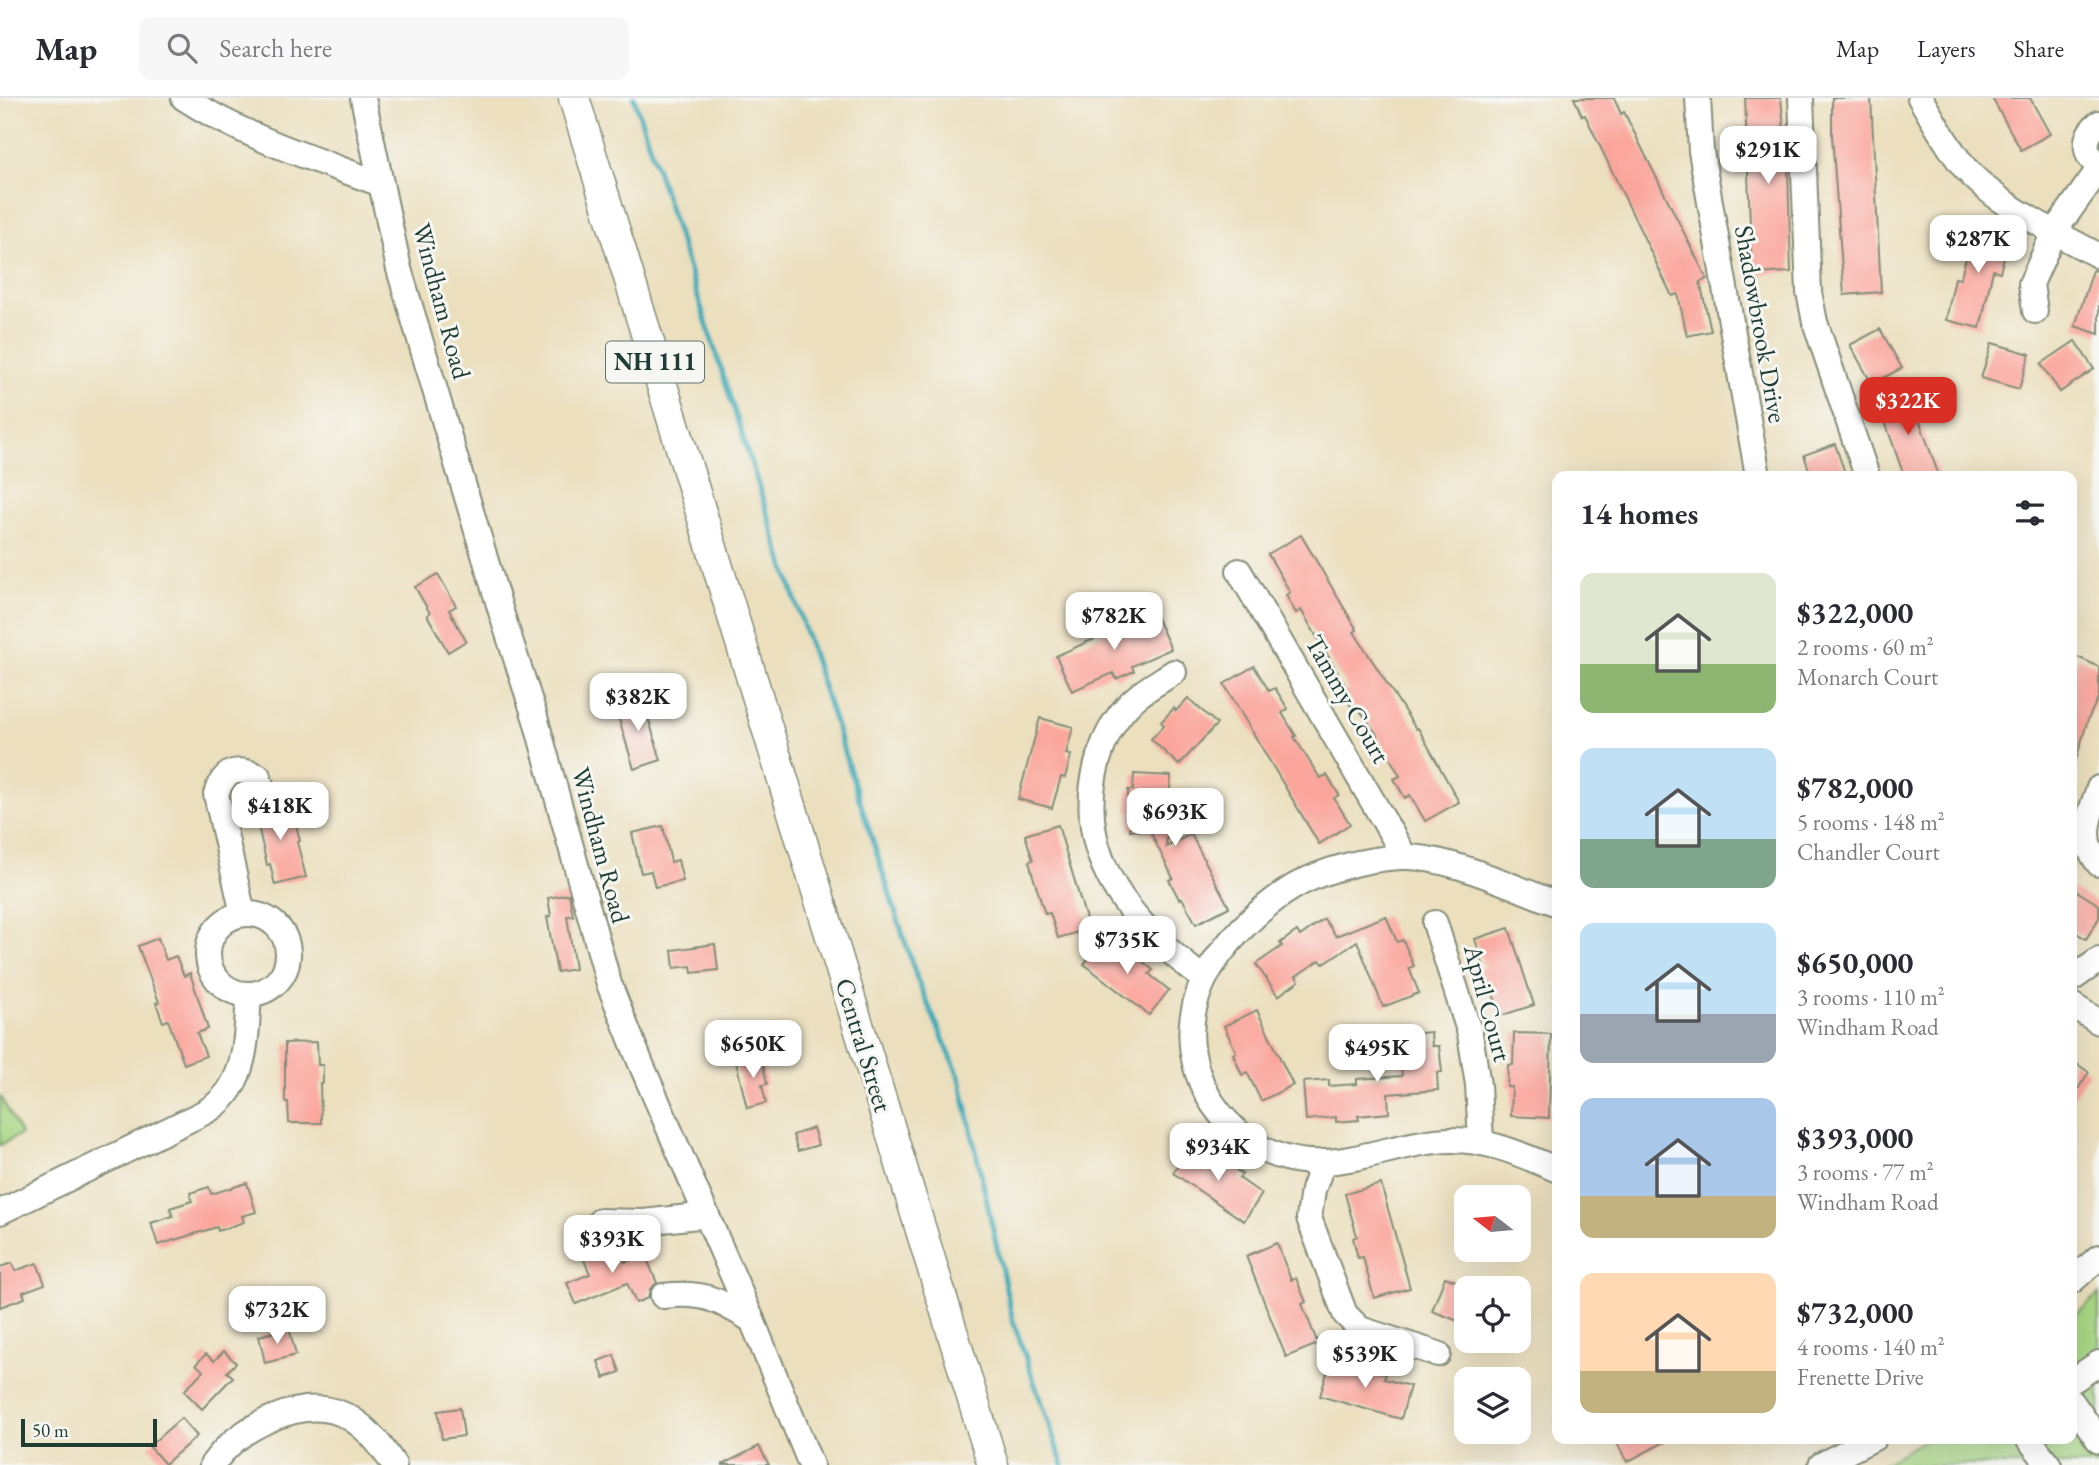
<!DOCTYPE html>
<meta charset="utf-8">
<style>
:root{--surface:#fff;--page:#f7f7f7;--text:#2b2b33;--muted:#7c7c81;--line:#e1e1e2;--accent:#d93025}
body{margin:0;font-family:"EB Garamond",serif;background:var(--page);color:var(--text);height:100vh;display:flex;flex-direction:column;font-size:26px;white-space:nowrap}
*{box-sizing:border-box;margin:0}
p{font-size:23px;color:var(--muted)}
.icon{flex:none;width:38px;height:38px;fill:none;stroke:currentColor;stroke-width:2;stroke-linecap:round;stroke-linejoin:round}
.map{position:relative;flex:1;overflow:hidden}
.panel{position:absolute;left:1552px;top:373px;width:525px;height:973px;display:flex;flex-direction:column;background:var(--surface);border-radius:14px;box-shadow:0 7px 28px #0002}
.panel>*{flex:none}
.needle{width:46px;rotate:286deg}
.buttons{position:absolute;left:1454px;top:1087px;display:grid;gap:14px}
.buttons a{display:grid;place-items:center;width:77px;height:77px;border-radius:14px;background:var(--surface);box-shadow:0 7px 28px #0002;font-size:35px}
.scale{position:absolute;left:21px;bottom:18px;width:136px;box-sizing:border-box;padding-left:7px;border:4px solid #1f3d34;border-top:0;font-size:19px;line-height:24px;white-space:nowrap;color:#1f3d34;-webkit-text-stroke:5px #f6f6f2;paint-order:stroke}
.price{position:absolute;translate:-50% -60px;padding:0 16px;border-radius:14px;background:#fff;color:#222;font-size:23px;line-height:46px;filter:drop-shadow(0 2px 4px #0008)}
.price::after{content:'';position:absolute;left:50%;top:42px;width:21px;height:16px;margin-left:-10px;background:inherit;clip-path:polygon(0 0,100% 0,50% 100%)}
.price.current{background:var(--accent);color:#fff}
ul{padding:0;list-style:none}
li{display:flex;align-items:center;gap:21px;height:175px;padding:0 28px}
li span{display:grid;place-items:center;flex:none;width:196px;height:140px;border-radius:14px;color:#555}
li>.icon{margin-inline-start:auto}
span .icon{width:84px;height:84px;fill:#fffc;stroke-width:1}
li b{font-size:30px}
h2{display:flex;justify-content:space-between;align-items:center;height:84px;padding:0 28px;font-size:30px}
header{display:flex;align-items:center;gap:42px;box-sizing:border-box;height:98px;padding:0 35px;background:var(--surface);border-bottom:2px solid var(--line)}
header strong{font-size:33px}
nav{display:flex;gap:38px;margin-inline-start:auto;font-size:24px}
.search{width:490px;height:63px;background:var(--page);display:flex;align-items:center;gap:18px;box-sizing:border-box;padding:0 24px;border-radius:14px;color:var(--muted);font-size:26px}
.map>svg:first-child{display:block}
.green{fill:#a8d784;stroke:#648a5c;stroke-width:2}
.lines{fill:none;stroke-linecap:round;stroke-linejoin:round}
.stream{stroke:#3cabb9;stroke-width:5}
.building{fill:#fba69c}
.minor-casing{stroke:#858e79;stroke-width:28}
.major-casing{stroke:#858e79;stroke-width:33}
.minor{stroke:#fff;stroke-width:24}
.major{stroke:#fff;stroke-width:30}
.labels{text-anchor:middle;stroke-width:6;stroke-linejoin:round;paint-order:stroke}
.shield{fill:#f6f6f2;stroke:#60746d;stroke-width:2}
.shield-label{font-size:24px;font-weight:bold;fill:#1f3d34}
.street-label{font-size:26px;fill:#1f3d34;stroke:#f6f6f2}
</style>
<header>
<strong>Map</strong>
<div class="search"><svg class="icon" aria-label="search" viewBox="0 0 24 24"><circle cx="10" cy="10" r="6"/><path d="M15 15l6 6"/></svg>Search here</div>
<nav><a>Map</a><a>Layers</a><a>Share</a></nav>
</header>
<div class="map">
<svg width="2099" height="1367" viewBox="0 0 2099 1367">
<rect width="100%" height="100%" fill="#f6f6f2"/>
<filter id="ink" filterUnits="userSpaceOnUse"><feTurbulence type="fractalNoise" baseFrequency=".0143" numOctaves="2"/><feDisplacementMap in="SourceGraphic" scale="14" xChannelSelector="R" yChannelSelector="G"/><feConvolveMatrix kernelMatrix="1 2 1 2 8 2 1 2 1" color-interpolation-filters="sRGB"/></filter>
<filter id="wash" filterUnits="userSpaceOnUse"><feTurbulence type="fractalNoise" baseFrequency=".00686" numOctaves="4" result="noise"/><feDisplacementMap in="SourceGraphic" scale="28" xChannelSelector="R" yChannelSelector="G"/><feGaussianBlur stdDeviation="1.57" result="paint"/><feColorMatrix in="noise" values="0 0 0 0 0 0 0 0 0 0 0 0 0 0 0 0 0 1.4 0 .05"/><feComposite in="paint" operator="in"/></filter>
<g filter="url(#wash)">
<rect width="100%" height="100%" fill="#ebdfbe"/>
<!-- green -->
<g class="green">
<path d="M 0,998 L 21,1036 L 0,1047 Z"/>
<path d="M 2099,1196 L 2099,1367 L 1882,1367 L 1926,1341 L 2072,1340 L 2072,1220 Z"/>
</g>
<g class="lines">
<!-- stream -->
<path class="stream" d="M 634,0 L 917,881 L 960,980 L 1013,1223 L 1063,1367"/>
</g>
<g id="blocks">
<!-- building -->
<g class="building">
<path d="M 1574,0 L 1614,0 L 1621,16 L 1624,14 L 1707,181 L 1700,184 L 1711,233 L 1687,238 L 1678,196 L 1672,198 L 1585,17 L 1582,18 Z"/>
<path d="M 1745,0 L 1781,0 L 1788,71 L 1791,174 L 1752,176 Z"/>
<path d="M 1832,0 L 1871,0 L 1881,194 L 1844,197 L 1832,38 Z"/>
<path d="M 1992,0 L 2030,0 L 2050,36 L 2021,52 Z"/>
<path d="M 1977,123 L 2011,133 L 2000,174 L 1993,172 L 1980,230 L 1946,222 L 1955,180 L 1960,181 Z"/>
<path d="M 2093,172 L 2099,173 L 2099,236 L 2075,228 Z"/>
<path d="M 1880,231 L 1902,270 L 1872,286 L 1850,247 Z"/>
<path d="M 2075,243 L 2094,271 L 2060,294 L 2041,266 Z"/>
<path d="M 1992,245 L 2030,256 L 2019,291 L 1981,280 Z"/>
<path d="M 1910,295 L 1922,330 L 1939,378 L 1904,378 L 1879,306 Z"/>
<path d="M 1835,346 L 1846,378 L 1811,378 L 1804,357 Z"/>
<path d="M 1301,437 L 1357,532 L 1354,534 L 1416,631 L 1418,630 L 1459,704 L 1425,723 L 1410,697 L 1405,700 L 1394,681 L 1400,678 L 1376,635 L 1358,610 L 1354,613 L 1343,595 L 1348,592 L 1301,512 L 1296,515 L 1286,497 L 1290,494 L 1268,456 Z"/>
<path d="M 438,476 L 456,508 L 449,512 L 466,543 L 448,554 L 427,517 L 430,515 L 415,489 Z"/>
<path d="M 1154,514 L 1171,551 L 1132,568 L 1134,573 L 1116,581 L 1113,575 L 1072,593 L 1056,558 Z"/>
<path d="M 2078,559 L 2099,569 L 2099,598 L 2088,621 L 2076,662 L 2072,661 L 2072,571 Z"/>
<path d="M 1254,568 L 1269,593 L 1275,590 L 1288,611 L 1282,615 L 1296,638 L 1294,639 L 1320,680 L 1327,677 L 1339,697 L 1334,700 L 1350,726 L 1319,746 L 1224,586 Z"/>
<path d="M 642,600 L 661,662 L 634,671 L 615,608 Z"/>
<path d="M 1188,600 L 1217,626 L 1179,667 L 1151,641 L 1164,627 L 1161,624 L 1174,610 L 1176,613 Z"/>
<path d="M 1040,620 L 1073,629 L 1066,656 L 1071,657 L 1065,680 L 1061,679 L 1052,710 L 1018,701 Z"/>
<path d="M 1134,676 L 1171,678 L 1166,749 L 1191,736 L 1229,809 L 1196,826 L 1182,800 L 1179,801 L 1169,782 L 1173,780 L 1150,733 L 1130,732 L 1131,714 L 1127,714 L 1128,692 L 1133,692 Z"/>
<path d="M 284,702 L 289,719 L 294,718 L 300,743 L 297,744 L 306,779 L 275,787 L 270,766 L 267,767 L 254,710 Z"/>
<path d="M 1058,727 L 1089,831 L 1058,840 L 1050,815 L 1045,816 L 1033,778 L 1029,763 L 1033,762 L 1025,737 Z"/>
<path d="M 663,728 L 671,764 L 678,762 L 683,783 L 655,789 L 651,773 L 641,775 L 632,735 Z"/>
<path d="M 2072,790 L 2099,807 L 2099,820 L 2086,841 L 2072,832 Z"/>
<path d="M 569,796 L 573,818 L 567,818 L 575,871 L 557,874 L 547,819 L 551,818 L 548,800 Z"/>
<path d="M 1386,818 L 1397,844 L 1403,842 L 1414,868 L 1409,870 L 1419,895 L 1383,909 L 1357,843 L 1323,866 L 1320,862 L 1296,878 L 1299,883 L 1278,898 L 1256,866 L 1282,848 L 1280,845 L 1297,833 L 1300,838 L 1324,821 L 1336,838 Z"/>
<path d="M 1509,830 L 1534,907 L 1500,918 L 1491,889 L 1485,891 L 1479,871 L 1484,869 L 1475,841 Z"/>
<path d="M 158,840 L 166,862 L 176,858 L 184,878 L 190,875 L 208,931 L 197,935 L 206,958 L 184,966 L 168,922 L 163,924 L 156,905 L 159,904 L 138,848 Z"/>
<path d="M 1105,840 L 1128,859 L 1132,855 L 1153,872 L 1149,876 L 1169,892 L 1149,917 L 1084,866 Z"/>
<path d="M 715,846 L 718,872 L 692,875 L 691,868 L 674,870 L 672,852 Z"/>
<path d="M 1257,912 L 1293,987 L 1261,1003 L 1247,974 L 1242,977 L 1233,956 L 1236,954 L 1224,928 Z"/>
<path d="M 1431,934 L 1432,948 L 1439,948 L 1442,974 L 1437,975 L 1438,992 L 1388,996 L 1389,1015 L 1358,1018 L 1359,1022 L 1336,1024 L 1336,1019 L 1306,1022 L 1303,984 L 1329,982 L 1329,988 L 1357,986 L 1357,981 L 1402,978 L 1398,937 Z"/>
<path d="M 1514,935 L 1551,936 L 1549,1020 L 1511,1018 L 1512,989 L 1507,989 L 1508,967 L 1513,967 Z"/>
<path d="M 317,944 L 318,967 L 323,967 L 323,985 L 320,985 L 321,1025 L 289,1025 L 288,1004 L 285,1004 L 285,945 Z"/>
<path d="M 761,957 L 767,986 L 762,987 L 766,1005 L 747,1010 L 736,964 Z"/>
<path d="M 2072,963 L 2089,974 L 2072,1000 Z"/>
<path d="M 813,1030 L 818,1047 L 798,1053 L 793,1037 Z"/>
<path d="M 1192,1048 L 1213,1063 L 1216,1059 L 1242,1076 L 1239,1080 L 1262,1096 L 1244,1123 L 1173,1075 Z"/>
<path d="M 247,1085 L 256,1114 L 242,1118 L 244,1124 L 218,1133 L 217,1129 L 158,1147 L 151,1125 L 173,1118 L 170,1110 L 192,1103 L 190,1095 L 209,1089 L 211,1096 Z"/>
<path d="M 1381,1086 L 1410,1190 L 1374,1200 L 1363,1159 L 1358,1160 L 1353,1140 L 1357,1138 L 1345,1096 Z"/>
<path d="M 594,1144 L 598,1152 L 606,1149 L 610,1158 L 621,1153 L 625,1164 L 645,1156 L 657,1185 L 650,1191 L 648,1200 L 636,1205 L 627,1185 L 576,1206 L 567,1185 L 590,1176 L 579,1150 Z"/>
<path d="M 1277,1145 L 1291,1182 L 1296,1180 L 1306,1204 L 1302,1206 L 1318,1246 L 1286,1259 L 1246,1158 Z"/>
<path d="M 12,1165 L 15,1173 L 37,1165 L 45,1186 L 23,1194 L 25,1200 L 0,1209 L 0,1169 Z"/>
<path d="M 1445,1179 L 1466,1187 L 1466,1226 L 1432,1213 Z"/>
<path d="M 289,1230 L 296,1257 L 265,1265 L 259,1238 Z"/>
<path d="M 224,1253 L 236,1265 L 227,1274 L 233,1279 L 202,1311 L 184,1293 L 203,1273 L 196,1266 L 206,1256 L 214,1263 Z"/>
<path d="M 614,1257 L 620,1274 L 604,1280 L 598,1263 Z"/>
<path d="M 1330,1265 L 1356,1273 L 1357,1268 L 1386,1276 L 1384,1281 L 1410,1288 L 1401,1321 L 1320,1298 Z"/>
<path d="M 460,1310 L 464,1338 L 442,1341 L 438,1313 Z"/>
<path d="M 181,1320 L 197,1338 L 165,1366 L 149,1348 Z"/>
<path d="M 1626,1340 L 1672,1340 L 1627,1364 L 1617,1345 Z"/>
<path d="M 759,1348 L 769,1367 L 722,1367 Z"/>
</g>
</g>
</g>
<g filter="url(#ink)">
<use href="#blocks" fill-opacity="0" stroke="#858e79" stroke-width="2"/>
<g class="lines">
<defs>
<g id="minor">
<path d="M 184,0 C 244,39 314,61 381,86"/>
<path d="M 363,0 L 399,171 L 502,517 L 535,619 L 609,886 L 641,966 L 752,1222 L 811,1367"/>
<path d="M 1698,0 L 1701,53 L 1758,378"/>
<path d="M 1801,0 L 1809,194 L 1815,224 L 1867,378"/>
<path d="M 1920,0 C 1934,23 1947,48 1964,69 C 2000,110 2052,132 2099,158"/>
<path d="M 2099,25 C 2083,37 2082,57 2099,68"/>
<path d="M 2035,213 L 2031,186 L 2054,134 L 2099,71"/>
<path d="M 1239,473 L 1405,759"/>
<path d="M 1174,574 C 1162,582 1149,589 1138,598 C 1117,615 1104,640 1097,666 C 1072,761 1135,829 1204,881"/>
<path d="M 2099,690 C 2089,718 2078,741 2099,766"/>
<path d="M 1558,806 C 1514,790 1447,757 1401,759 C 1367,761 1325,771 1295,788 C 1261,808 1221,847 1204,882 C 1174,944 1200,1013 1256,1047 C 1321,1088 1385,1043 1452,1042 C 1491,1042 1522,1057 1558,1072"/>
<path d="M 243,816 L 216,696 C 224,673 235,668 258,678 L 263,693"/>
<circle cx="248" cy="856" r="40"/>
<path d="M 1435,825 L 1470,936 L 1478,987 L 1481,1043"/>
<path d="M 2072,881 L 2099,862"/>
<path d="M 2072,907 L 2099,924"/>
<path d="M 1323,1064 L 1313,1092 L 1309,1120 L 1345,1216 L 1360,1231 L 1438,1256"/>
<path d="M 0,1114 L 205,1014 C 248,991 246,939 249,896"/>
<path d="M 600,1123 L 644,1124 L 707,1117"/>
<path d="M 2072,1183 L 2099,1159"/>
<path d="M 663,1198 C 705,1193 717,1202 752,1222"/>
<path d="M 2072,1283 L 2099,1265"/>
<path d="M 2072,1304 L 2099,1343"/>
<path d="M 2028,1340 L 2049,1367"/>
<path d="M 212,1367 C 226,1347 244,1333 266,1323 C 325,1295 361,1315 394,1367"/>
<path d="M 1821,1367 L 1874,1340"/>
</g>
<path id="major" d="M 574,0 L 993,1367"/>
</defs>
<!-- minor casing -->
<use href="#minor" class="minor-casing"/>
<!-- major casing -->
<use href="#major" class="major-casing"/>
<!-- minor -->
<use href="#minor" class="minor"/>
<!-- major -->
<use href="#major" class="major"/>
</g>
</g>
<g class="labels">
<!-- shield labels -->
<rect class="shield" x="606" y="243.5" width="98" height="41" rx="5"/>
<g class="shield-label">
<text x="655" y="272">NH 111</text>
</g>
<!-- street labels -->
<g class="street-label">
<text transform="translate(442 203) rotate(75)" y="9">Windham Road</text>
<text transform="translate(1761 226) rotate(80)" y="9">Shadowbrook Drive</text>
<text transform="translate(1348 601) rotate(60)" y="9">Tammy Court</text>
<text transform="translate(601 747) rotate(75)" y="9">Windham Road</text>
<text transform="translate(1488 905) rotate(75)" y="9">April Court</text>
<text transform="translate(864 947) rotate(73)" y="9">Central Street</text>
</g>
</g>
</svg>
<div class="buttons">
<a><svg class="needle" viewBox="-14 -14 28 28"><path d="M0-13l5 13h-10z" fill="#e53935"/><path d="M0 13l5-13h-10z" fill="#7c7c81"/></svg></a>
<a><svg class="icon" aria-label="locate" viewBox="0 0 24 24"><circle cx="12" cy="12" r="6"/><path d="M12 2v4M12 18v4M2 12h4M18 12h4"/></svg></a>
<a><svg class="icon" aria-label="layers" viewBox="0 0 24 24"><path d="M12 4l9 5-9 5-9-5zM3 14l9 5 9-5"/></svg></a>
</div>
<div class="scale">50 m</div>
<b class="price" style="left:1768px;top:88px">$291K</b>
<b class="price" style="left:1978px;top:177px">$287K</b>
<b class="price current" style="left:1908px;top:339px">$322K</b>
<b class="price" style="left:1114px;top:554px">$782K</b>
<b class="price" style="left:638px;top:635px">$382K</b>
<b class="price" style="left:280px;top:744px">$418K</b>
<b class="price" style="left:1175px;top:750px">$693K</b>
<b class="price" style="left:1127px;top:878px">$735K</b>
<b class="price" style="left:753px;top:982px">$650K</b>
<b class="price" style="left:1377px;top:986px">$495K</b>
<b class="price" style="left:1218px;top:1085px">$934K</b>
<b class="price" style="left:612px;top:1177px">$393K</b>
<b class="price" style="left:277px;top:1248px">$732K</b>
<b class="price" style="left:1365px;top:1292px">$539K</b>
<section class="panel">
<h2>14 homes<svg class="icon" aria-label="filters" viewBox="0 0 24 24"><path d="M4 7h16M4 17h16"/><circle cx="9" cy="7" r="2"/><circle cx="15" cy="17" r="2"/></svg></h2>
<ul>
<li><span style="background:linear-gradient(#dfe7d0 65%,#8fb573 0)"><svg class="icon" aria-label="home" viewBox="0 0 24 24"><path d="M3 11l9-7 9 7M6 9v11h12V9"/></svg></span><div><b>$322,000</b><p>2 rooms · 60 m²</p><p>Monarch Court</p></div></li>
<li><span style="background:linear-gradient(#bfe0f5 65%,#7fa58c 0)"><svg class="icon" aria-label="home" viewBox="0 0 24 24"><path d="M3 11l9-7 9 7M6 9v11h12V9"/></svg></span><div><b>$782,000</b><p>5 rooms · 148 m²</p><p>Chandler Court</p></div></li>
<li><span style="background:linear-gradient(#bfe0f5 65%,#9aa5b1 0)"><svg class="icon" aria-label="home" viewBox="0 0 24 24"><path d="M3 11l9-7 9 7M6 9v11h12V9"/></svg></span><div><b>$650,000</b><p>3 rooms · 110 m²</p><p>Windham Road</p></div></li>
<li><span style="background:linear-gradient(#a9c7e8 70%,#c2b280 0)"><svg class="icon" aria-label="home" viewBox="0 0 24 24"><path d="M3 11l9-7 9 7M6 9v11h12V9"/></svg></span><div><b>$393,000</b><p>3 rooms · 77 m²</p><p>Windham Road</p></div></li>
<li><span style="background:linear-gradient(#ffd9b3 70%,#c2b280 0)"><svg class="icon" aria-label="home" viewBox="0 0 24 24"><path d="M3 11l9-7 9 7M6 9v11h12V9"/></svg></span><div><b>$732,000</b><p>4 rooms · 140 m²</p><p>Frenette Drive</p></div></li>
</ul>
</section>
</div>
